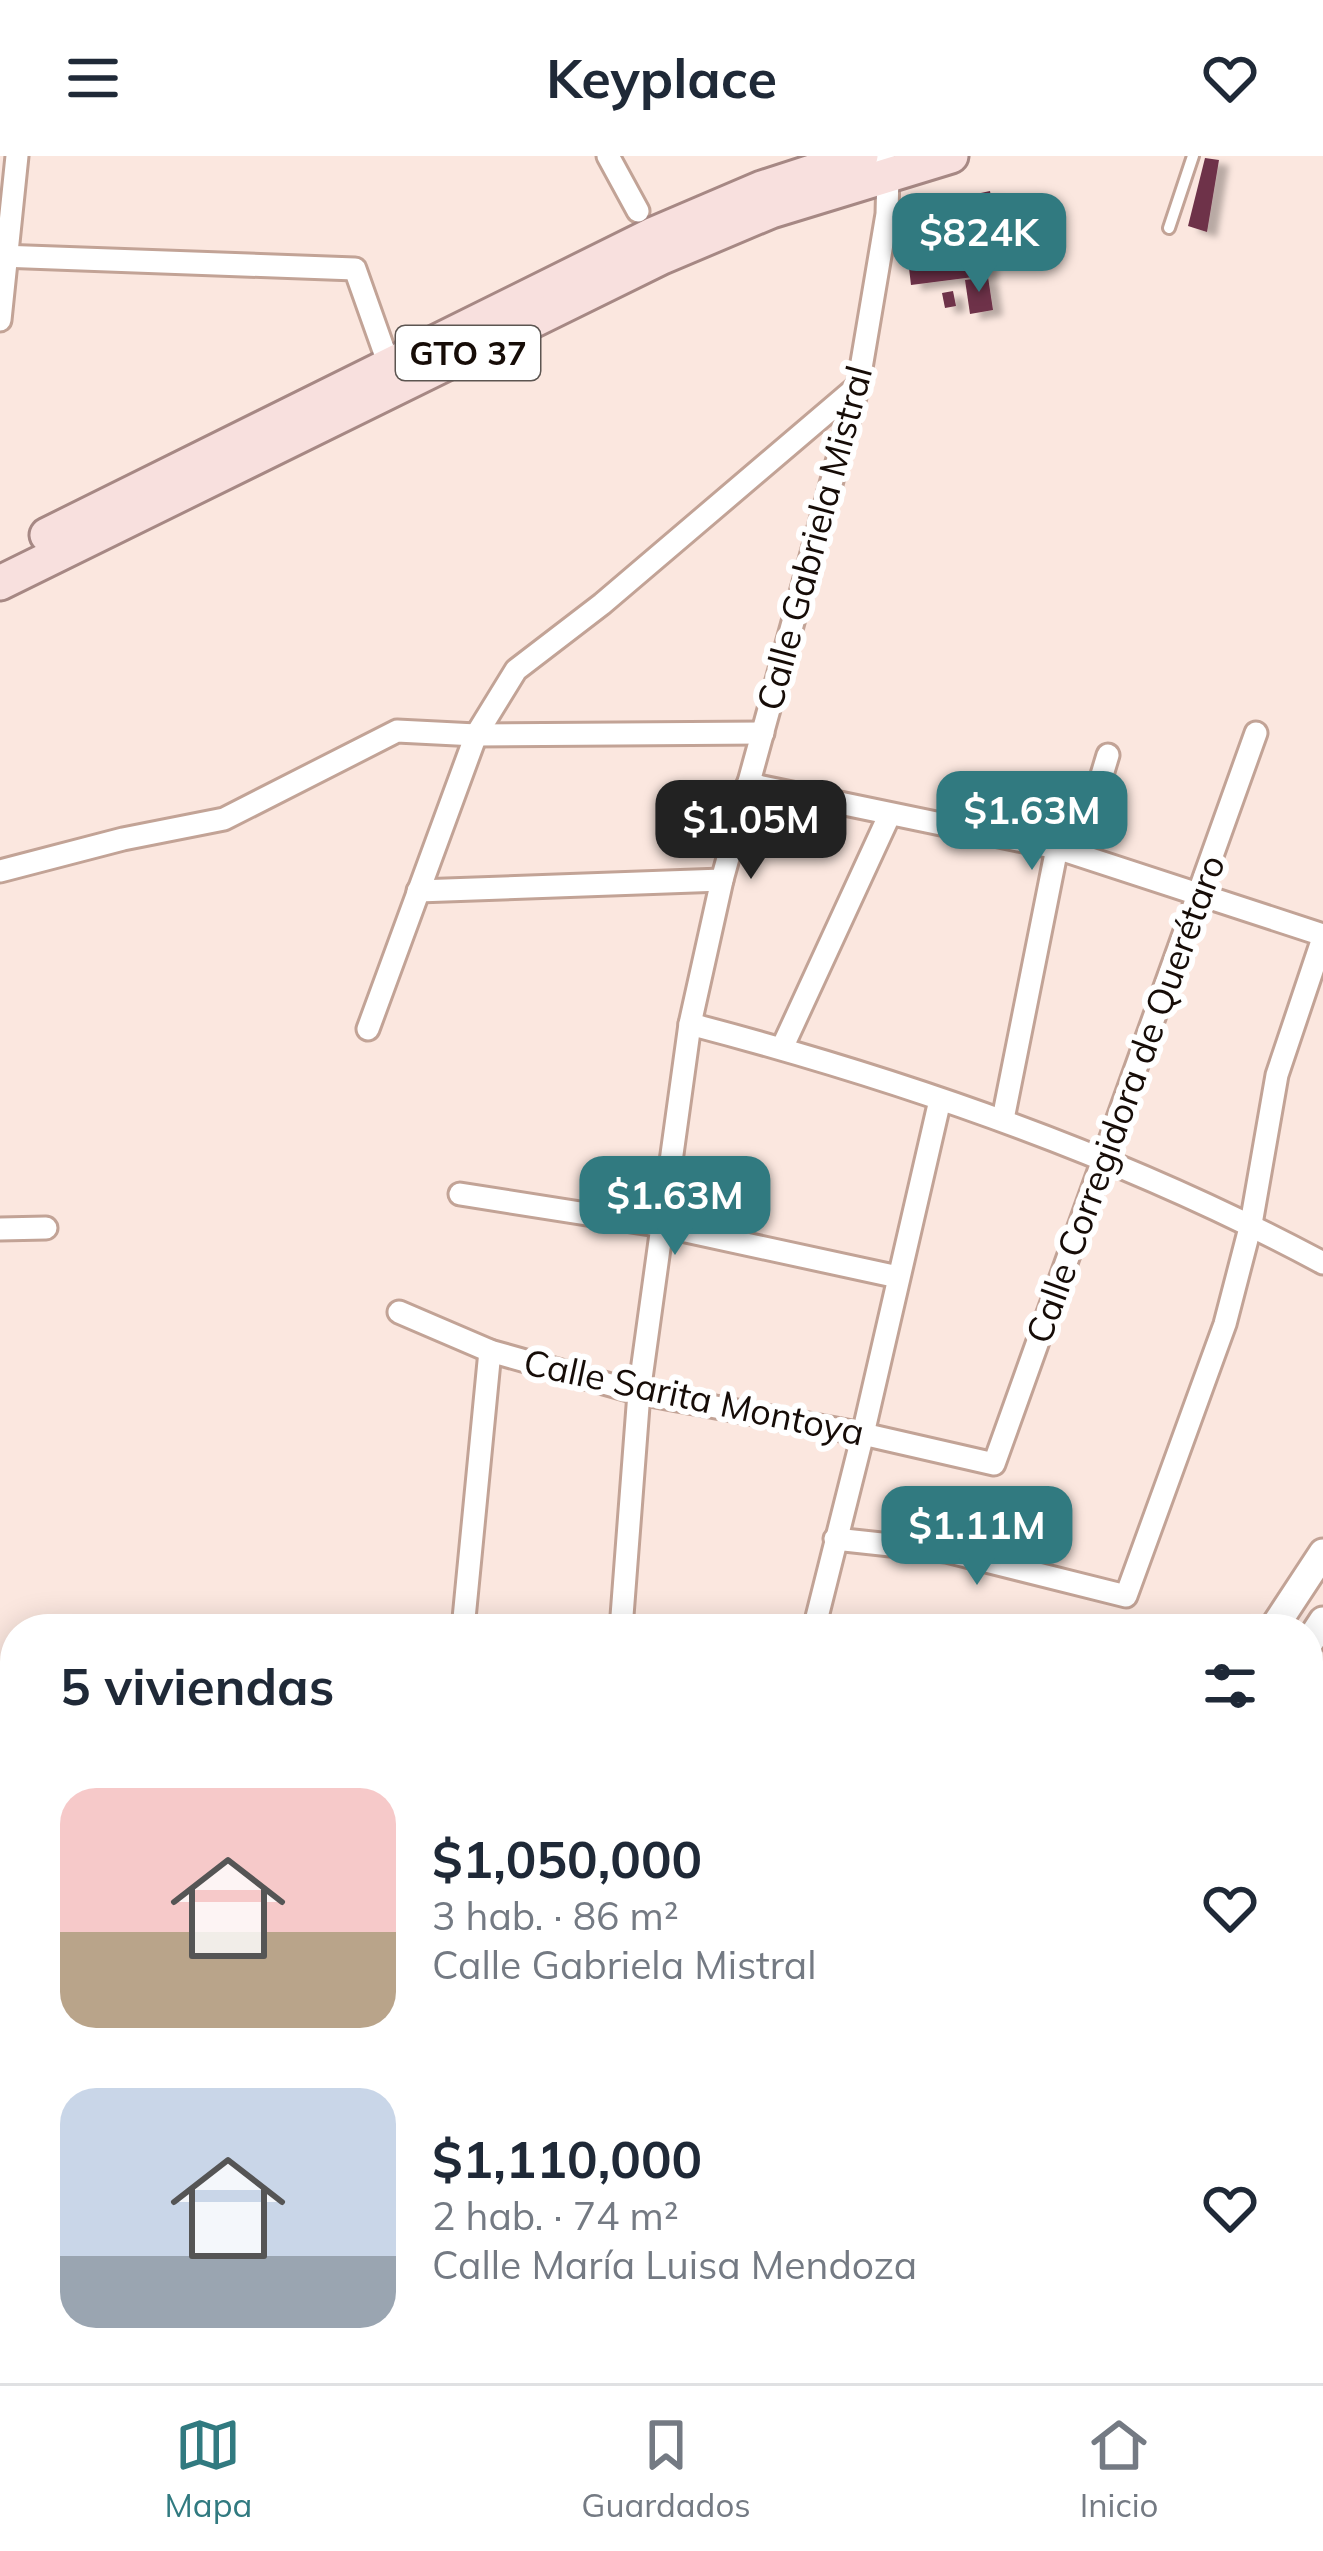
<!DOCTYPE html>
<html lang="es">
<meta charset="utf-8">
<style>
:root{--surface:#fff;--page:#f6f6f7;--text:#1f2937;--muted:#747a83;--line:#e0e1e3;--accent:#317a80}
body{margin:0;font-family:Mulish,sans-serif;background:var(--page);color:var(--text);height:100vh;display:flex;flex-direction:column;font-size:45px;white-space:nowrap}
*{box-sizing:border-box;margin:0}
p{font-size:39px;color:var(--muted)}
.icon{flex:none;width:66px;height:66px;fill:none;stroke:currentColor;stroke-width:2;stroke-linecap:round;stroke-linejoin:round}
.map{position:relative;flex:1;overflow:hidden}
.drawer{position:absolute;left:0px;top:1458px;width:1323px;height:771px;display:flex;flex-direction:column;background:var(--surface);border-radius:48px 48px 0 0;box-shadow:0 6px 30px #0003}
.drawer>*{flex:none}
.price{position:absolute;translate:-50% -102px;padding:0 27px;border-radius:24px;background:var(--accent);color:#fff;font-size:39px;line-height:78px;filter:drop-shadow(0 3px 6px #0008)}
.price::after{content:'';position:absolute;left:50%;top:72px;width:36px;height:27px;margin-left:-18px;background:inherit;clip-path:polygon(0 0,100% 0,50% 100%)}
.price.active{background:#222;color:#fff}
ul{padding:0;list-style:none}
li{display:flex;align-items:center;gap:36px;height:300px;padding:0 60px}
li span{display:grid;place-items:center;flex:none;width:336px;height:240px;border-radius:36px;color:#555}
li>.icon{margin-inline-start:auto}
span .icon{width:144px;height:144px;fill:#fffc;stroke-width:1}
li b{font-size:51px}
h2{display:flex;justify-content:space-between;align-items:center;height:144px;padding:0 60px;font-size:51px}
header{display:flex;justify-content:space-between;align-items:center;height:156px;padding:0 60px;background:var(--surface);font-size:54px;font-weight:700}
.menu{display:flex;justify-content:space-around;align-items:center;height:168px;border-top:3px solid var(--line);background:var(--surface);font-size:33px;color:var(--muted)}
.menu a{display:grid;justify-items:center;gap:6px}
.menu .active{color:var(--accent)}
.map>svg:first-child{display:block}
.building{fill:#6e3248;filter:url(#shadow)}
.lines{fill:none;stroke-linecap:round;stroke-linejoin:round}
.service-casing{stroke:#c2a396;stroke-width:16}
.minor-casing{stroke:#c2a396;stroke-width:27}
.tertiary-casing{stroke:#c2a396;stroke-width:33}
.primary-casing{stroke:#a68884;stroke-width:39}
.service{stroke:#fff;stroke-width:10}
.minor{stroke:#fff;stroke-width:21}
.tertiary{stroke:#fff;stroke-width:27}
.primary{stroke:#f8e0de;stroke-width:33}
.labels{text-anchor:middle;stroke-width:12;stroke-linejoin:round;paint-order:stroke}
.shield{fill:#fff;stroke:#5c5551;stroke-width:3}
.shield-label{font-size:33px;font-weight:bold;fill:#160c07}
.street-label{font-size:36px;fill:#160c07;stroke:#fff}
</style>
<header><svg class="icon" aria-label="menu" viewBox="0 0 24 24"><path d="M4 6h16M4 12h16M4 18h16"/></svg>Keyplace<svg class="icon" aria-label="heart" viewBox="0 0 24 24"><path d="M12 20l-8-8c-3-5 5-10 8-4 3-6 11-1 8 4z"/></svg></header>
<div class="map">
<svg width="1323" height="2227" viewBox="0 0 1323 2227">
<defs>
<filter id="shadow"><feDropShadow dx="10" dy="5.5" stdDeviation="3" flood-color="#0004"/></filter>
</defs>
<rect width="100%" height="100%" fill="#fbe7df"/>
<!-- building -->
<g class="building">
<path d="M 1205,2 L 1219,4 L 1207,76 L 1188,70 Z"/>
<path d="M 990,35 L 994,58 L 972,63 L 967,40 Z"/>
<path d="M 952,55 L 957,91 L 956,70 L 984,67 L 989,119 L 911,129 L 903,61 L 930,57 L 930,60 Z"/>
<path d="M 988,121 L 993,154 L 970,158 L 965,124 Z"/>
<path d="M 953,135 L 956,150 L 945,152 L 942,137 Z"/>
</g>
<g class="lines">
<defs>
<path id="service" d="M 1169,72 L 1193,0"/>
<g id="minor">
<path d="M 608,0 L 638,55"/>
<path d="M 0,100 L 355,113 L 389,209"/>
<path d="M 0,164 L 17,0"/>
<path d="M 748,628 L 1057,692 L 1323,779"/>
<path d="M 1078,698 L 1108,599"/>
<path d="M 0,715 L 123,683 L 224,663 L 397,575 L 476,579 L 763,577"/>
<path d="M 418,735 L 722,724"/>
<path d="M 690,868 C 908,925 1124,1000 1323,1107"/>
<path d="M 368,873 L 476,579 L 516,514 L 602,448 L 858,230"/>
<path d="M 782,892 L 889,660"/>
<path d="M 1003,963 L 1057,692"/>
<path d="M 460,1038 L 663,1070 L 898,1121"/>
<path d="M 0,1073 L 46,1072"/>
<path d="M 399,1156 L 490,1195 L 639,1237 L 863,1278 L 994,1308 L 1256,577"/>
<path d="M 835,1383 L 946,1395 L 1126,1440 L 1225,1168 L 1251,1068 L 1277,919 L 1323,782"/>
<path d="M 463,1473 L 490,1195"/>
<path d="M 621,1473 L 639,1237 L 690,868 L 722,724 L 858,230 L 887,58 L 888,18 L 883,0"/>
<path d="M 814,1473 L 863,1278 L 940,944"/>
<path d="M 1308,1729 L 1323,1741"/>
<path d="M 1308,1940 L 1323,1917"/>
<path d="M 0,2195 L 15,2199"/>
<path d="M 64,2214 L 107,2227"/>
<path d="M 648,2214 L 669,2227"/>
<path d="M 1210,2214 L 1230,2227"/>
<path d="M 376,2227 L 378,2214"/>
<path d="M 441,2227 L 447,2214"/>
<path d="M 1121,2227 L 1129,2214"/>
</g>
<g id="tertiary">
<path d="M 1273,1473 L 1323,1397"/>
<path d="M 1308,1488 L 1323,1465"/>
<path d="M 782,2227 L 789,2214"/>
<path d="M 833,2227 L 840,2214"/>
</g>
<g id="primary">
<path d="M 47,379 L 652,79 L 762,32 L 861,0"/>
<path d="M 0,427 L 662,101 L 771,55 L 951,0"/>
</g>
</defs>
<!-- service casing -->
<use href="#service" class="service-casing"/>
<!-- minor casing -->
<use href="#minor" class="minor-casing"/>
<!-- tertiary casing -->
<use href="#tertiary" class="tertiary-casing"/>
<!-- primary casing -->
<use href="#primary" class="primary-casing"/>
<!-- service -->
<use href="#service" class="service"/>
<!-- minor -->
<use href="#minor" class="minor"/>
<!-- tertiary -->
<use href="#tertiary" class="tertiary"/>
<!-- primary -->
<use href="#primary" class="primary"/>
</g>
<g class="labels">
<!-- shield labels -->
<rect class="shield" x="396" y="170" width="144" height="54" rx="9"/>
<g class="shield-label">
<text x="468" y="209">GTO 37</text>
</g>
<!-- street labels -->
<g class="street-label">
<text transform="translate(814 382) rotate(-75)" y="13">Calle Gabriela Mistral</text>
<text transform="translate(1125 943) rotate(-70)" y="13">Calle Corregidora de Querétaro</text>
<text transform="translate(694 1241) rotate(12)" y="13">Calle Sarita Montoya</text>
</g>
</g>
</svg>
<b class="price" style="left:979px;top:139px">$824K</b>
<b class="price" style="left:1032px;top:717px">$1.63M</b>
<b class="price active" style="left:751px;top:726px">$1.05M</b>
<b class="price" style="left:675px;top:1102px">$1.63M</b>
<b class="price" style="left:977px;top:1432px">$1.11M</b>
<section class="drawer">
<h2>5 viviendas<svg class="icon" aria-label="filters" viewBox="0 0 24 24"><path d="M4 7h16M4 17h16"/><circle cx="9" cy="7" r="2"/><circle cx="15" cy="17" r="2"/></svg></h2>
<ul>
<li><span style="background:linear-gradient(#f6c9c9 60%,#b9a48a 0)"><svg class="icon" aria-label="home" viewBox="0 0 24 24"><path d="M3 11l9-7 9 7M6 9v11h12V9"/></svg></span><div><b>$1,050,000</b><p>3 hab. · 86 m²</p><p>Calle Gabriela Mistral</p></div><svg class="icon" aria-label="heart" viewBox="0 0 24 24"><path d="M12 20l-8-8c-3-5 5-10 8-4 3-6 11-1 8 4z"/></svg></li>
<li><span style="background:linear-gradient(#c9d6e8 70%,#9aa5b1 0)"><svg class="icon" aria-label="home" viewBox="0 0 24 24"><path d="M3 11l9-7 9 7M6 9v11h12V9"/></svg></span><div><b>$1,110,000</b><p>2 hab. · 74 m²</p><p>Calle María Luisa Mendoza</p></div><svg class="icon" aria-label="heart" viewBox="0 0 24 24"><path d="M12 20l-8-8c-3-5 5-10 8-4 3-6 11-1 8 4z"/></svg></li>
</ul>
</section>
</div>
<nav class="menu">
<a class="active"><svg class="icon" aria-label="map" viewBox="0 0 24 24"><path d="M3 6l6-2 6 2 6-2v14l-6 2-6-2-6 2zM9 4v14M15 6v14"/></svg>Mapa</a>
<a><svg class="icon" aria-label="saved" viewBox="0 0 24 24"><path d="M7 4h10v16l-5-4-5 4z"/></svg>Guardados</a>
<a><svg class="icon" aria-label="home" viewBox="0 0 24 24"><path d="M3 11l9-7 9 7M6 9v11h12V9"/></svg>Inicio</a>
</nav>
